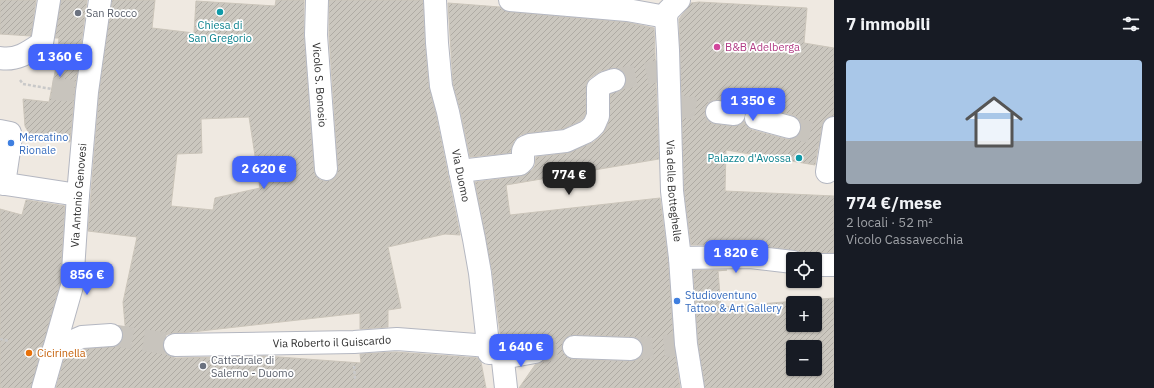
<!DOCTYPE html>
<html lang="it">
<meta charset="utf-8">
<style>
:root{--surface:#171b24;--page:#242831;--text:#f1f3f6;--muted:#9ea1a6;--accent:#4264fb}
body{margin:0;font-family:"IBM Plex Sans",sans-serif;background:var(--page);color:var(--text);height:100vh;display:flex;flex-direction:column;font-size:15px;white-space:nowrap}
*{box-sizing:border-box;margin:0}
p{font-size:13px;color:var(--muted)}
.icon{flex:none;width:22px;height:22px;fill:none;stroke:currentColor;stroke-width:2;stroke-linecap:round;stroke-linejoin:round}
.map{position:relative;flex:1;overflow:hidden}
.drawer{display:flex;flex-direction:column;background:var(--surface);width:320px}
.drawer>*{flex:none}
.controls{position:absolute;left:786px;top:252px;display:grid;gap:8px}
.controls a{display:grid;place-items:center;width:36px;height:36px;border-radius:4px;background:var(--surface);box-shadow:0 1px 3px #0004;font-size:20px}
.price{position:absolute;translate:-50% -34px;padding:0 9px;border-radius:8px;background:var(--accent);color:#fff;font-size:13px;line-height:26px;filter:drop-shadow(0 1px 2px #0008)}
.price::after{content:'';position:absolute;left:50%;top:24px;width:12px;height:9px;margin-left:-6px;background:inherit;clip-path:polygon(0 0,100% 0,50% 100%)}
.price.selected{background:#222;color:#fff}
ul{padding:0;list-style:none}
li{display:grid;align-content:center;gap:8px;height:212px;padding:0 12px}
li span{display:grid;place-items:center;height:124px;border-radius:4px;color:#555}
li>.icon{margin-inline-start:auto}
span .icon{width:72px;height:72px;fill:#fffc;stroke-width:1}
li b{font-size:17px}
h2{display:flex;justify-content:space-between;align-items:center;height:48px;padding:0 12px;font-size:17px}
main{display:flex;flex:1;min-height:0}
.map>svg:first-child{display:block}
.building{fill:url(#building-hatch);stroke:#cbc5ba;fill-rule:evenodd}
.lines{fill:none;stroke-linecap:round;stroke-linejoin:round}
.minor-tunnel{stroke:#c8c4bd;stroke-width:22;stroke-dasharray:22 11;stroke-linecap:butt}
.minor-casing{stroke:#b4b7c1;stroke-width:24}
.path{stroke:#c9c9c9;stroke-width:2.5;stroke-dasharray:3 2;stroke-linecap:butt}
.minor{stroke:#fff;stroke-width:22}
.culture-dot{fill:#0f9aa8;stroke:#fff;stroke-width:1.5}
.worship-dot{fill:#6b7280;stroke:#fff;stroke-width:1.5}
.hotel-dot{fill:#d1479c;stroke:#fff;stroke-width:1.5}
.shop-dot{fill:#3f7fe0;stroke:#fff;stroke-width:1.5}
.food-dot{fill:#e8710a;stroke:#fff;stroke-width:1.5}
.labels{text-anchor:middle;stroke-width:3.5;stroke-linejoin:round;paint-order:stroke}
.worship-label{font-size:11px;fill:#5b616d;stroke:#fff;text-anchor:start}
.culture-label{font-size:11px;fill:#0d838f;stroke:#fff}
.hotel-label{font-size:11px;fill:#b23c85;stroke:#fff;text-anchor:start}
.street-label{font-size:11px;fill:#2e2e2e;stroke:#fff}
.shop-label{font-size:11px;fill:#366cbe;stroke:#fff;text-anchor:start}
.food-label{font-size:11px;fill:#c56008;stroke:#fff;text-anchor:start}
</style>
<main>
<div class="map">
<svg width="834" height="388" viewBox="0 0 834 388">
<defs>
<pattern id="building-hatch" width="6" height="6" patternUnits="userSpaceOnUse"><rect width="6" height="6" fill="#cbc7bf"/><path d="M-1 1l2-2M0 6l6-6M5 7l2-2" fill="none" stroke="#afaba4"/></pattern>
</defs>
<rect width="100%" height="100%" fill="#efe9e1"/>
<!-- building -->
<g class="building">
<path d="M 0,0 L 36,0 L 31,36 L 0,34 Z"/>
<path d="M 61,0 L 87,0 L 75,90 L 70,142 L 30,135 L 25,126 L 23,99 L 49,102 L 57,62 L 59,38 L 55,38 Z"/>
<path d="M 112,0 L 155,0 L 152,28 L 194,33 L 196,1 L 275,6 L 276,0 L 304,0 L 304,36 L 314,170 L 316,176 L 320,180 L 327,181 L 333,179 L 337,174 L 338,168 L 329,35 L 329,0 L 423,0 L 425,44 L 429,87 L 436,115 L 460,235 L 445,234 L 388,247 L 401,308 L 388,310 L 388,327 L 360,329 L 360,313 L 192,332 L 174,333 L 164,335 L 163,346 L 165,352 L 169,356 L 175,358 L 265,356 L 361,363 L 360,354 L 395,352 L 478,358 L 481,362 L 486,388 L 56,388 L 64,358 L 85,349 L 116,346 L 127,347 L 123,302 L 137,237 L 88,231 L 99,93 ZM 249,117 L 260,188 L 215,198 L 213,210 L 171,206 L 177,154 L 202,153 L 201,119 Z"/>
<path d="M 699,2 L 807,8 L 804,43 L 834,48 L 834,116 L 829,117 L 825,120 L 822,126 L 815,165 L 726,150 L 725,191 L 834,196 L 834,253 L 815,253 L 809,254 L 805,258 L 801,252 L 794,250 L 751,245 L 691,245 L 684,190 L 679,19 L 691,3 ZM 718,100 L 735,102 L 741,104 L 746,111 L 752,106 L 759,106 L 792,115 L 798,118 L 801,123 L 801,131 L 797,136 L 792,139 L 786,139 L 752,130 L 747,126 L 744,121 L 739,125 L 733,126 L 715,124 L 709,122 L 706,117 L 705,110 L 707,104 L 712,101 Z"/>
<path d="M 448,3 L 500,7 L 503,10 L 509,12 L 625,22 L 654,28 L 659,159 L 506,185 L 510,215 L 660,198 L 668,259 L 674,345 L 680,388 L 519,388 L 535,365 L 543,361 L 547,356 L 547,349 L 544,344 L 539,340 L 533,340 L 514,343 L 501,340 L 492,271 L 475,182 L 522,176 L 532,170 L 535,166 L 536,157 L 568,153 L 594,142 L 603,134 L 609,121 L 610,94 L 624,88 L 626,83 L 626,76 L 623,71 L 616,68 L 601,71 L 590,78 L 587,83 L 586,88 L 586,113 L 584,118 L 580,121 L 563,129 L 528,133 L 520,135 L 514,141 L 510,153 L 470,157 L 460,109 L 453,84 ZM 574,335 L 632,337 L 638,339 L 642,343 L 643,350 L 641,356 L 637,360 L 631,361 L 573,359 L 567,357 L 563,353 L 562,346 L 564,340 L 568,336 Z"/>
<path d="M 26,200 L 65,206 L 60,284 L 31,388 L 0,388 L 0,209 L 22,215 Z"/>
<path d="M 693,270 L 727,270 L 718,271 L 721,307 L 834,298 L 834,388 L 705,388 L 698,343 ZM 793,303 L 815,303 L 815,325 L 793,325 ZM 793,347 L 815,347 L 815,369 L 793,369 Z"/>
</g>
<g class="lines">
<!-- minor-tunnel -->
<g class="minor-tunnel">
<path d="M 614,80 L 659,71"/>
<path d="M 52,89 L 87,92"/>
<path d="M 674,105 L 717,112"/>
<path d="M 789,127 L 829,137"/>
<path d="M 111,335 L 175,345"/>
<path d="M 631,349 L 686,344"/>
<path d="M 535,352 L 574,347"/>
</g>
<defs>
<g id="minor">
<path id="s1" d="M 317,0 L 316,35 L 326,169"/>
<path id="s2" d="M 435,0 L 437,43 L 441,86 L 448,112 L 474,239 L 480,273 L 489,353 L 502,352 L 513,356 L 535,352"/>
<path d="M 510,0 L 627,10 L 666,17"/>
<path id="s3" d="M 679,0 L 668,11 L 666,17 L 668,50 L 672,191 L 680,258 L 686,344 L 693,388"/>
<path d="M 0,58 C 17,61 29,52 42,43 L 49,0"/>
<path d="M 717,112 L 734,114"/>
<path d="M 756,118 L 789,127"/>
<path d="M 0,131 L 10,133 L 11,137 L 4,184"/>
<path d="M 460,171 L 520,164 L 523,161 L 523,151 L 525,147 L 530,145 L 566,141 L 586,132 L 590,129 L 594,125 L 598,116 L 598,88 L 605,83 L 614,80"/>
<path d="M 827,172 L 834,128"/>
<path d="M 0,183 L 78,195"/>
<path d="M 680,258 L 750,257 L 793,262"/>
<path d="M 815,265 L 833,265"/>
<path id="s4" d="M 175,345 L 354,342 L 397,339 L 489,346"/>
<path d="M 574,347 L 631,349"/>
<path d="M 54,349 L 82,337 L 111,335"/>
<path d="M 502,352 L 506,388"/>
<path id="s5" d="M 43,388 L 72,286 L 78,195 L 87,92 L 100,0"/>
</g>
</defs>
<!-- minor casing -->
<use href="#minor" class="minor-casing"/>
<!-- path -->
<g class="path">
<path d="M 20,80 L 23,84 L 52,89"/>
<path d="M 0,339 L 9,341"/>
<path d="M 354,366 L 355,379"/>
</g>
<!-- minor -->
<use href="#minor" class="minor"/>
</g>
<!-- markers -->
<g class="culture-dot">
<circle cx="220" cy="12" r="4"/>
<circle cx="799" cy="158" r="4"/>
</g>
<g class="worship-dot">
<circle cx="78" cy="13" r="4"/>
<circle cx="203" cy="366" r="4"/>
</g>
<circle class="hotel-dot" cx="717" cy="47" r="4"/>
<g class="shop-dot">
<circle cx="11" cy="143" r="4"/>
<circle cx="677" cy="301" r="4"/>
</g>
<circle class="food-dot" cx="29" cy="353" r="4"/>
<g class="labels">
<!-- worship labels -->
<g class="worship-label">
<text x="86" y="17">San Rocco</text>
<text x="211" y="364">Cattedrale di<tspan x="211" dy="13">Salerno - Duomo</tspan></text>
</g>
<!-- culture labels -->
<g class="culture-label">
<text x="220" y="29">Chiesa di<tspan x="220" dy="13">San Gregorio</tspan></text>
<text x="791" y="162" text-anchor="end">Palazzo d'Avossa</text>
</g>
<!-- hotel labels -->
<g class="hotel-label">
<text x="725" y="51">B&amp;B Adelberga</text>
</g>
<!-- street labels -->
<g class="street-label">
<text dy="4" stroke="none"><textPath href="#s1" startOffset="85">Vicolo S. Bonosio</textPath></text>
<text dy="4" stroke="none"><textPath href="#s2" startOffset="178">Via Duomo</textPath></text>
<text dy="4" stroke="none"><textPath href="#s3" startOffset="196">Via delle Botteghelle</textPath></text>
<text dy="4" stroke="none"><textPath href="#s5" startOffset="197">Via Antonio Genovesi</textPath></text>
<text dy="4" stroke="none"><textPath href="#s4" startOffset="157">Via Roberto il Guiscardo</textPath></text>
</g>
<!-- shop labels -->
<g class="shop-label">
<text x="19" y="141">Mercatino<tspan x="19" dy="13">Rionale</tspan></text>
<text x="685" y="299">Studioventuno<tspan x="685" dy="13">Tattoo &amp; Art Gallery</tspan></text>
</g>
<!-- food labels -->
<g class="food-label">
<text x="37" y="357">Cicirinella</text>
</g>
</g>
</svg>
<div class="controls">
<a><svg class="icon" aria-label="locate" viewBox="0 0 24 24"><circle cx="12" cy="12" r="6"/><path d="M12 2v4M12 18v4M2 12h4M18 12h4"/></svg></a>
<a>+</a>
<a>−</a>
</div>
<b class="price" style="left:60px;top:78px">1 360 €</b>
<b class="price" style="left:753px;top:122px">1 350 €</b>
<b class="price" style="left:264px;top:190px">2 620 €</b>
<b class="price selected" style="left:569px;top:196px">774 €</b>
<b class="price" style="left:736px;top:274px">1 820 €</b>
<b class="price" style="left:87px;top:296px">856 €</b>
<b class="price" style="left:521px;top:368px">1 640 €</b>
</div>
<section class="drawer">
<h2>7 immobili<svg class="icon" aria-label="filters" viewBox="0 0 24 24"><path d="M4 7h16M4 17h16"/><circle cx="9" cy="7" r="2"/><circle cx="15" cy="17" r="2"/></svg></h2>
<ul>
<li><span style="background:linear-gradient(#a9c7e8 65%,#9aa5b1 0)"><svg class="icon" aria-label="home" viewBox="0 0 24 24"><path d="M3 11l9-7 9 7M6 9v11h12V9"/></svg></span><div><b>774 €/mese</b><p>2 locali · 52 m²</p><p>Vicolo Cassavecchia</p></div></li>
</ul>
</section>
</main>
